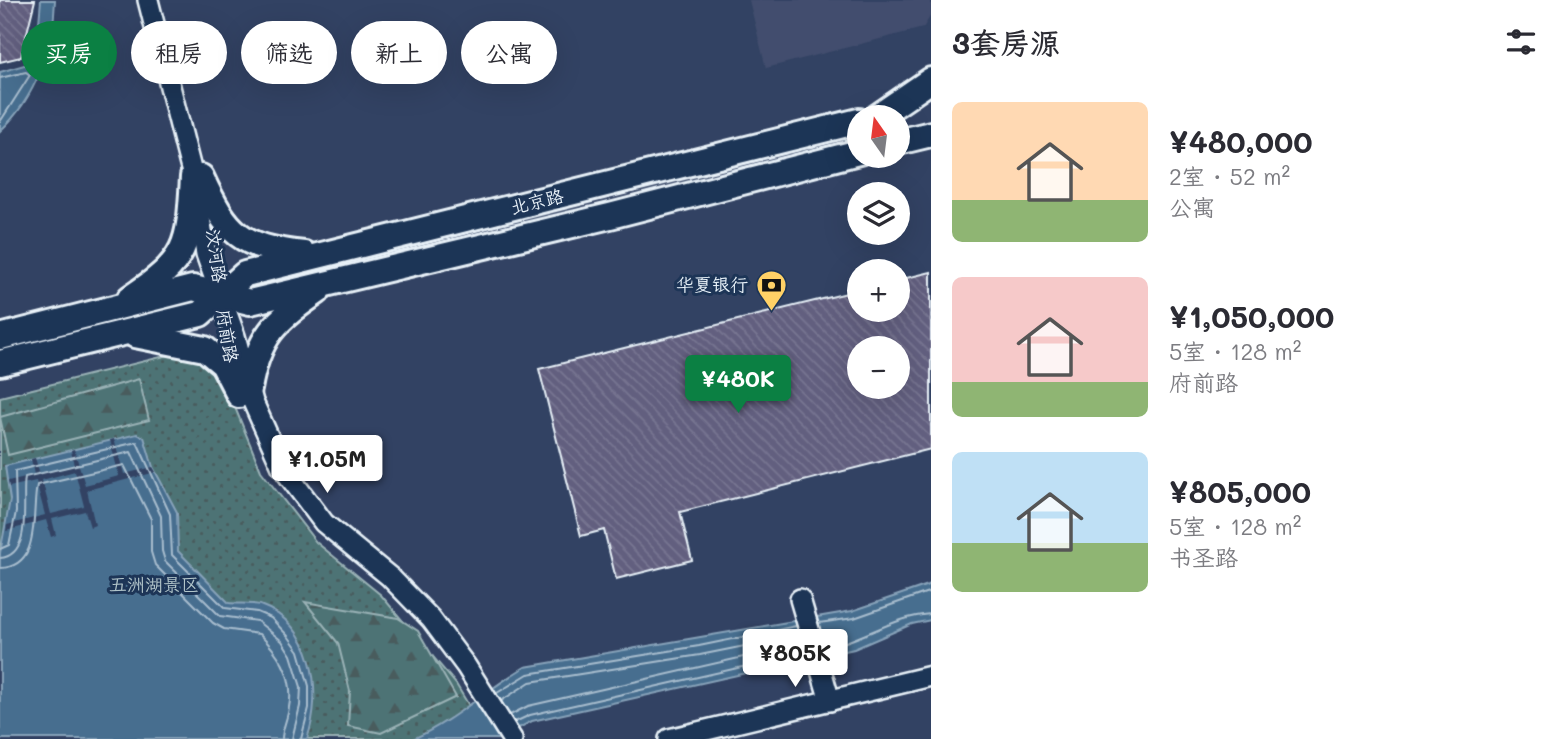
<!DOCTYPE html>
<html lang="zh">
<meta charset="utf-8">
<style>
:root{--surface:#fff;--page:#f7f7f7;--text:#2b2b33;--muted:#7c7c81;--accent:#0b8043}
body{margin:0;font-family:Mali,"LXGW WenKai TC",sans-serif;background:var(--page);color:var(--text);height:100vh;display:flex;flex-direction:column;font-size:26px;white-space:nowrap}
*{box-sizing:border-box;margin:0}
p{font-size:23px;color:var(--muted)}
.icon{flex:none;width:38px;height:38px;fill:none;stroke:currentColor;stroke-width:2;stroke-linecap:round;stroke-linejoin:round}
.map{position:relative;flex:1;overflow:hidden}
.panel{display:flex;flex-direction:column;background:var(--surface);width:630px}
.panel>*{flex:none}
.guide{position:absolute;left:21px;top:21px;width:665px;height:63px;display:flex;gap:14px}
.needle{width:46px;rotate:346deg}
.buttons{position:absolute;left:847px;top:105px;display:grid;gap:14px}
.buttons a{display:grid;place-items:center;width:63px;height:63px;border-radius:50%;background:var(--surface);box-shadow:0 7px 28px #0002;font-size:35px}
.price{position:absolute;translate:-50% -60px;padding:0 16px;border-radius:7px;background:#fff;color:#222;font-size:23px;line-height:46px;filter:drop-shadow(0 2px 4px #0008)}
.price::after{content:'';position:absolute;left:50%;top:42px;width:21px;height:16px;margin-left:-10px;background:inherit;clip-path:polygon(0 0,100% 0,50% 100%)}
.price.current{background:var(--accent);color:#fff}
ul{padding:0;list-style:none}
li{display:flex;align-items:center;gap:21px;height:175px;padding:0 21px}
li span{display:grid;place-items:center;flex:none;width:196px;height:140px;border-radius:10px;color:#555}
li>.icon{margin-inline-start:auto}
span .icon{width:84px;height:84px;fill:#fffc;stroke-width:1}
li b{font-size:30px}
h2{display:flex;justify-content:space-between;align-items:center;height:84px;padding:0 21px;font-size:30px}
.tag{padding:0 24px;border-radius:32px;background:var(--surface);box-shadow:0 7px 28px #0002;font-size:24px;line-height:63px}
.tag.current{background:var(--accent);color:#fff}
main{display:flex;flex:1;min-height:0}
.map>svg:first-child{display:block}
.built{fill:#434e6e}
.grass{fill:url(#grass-dots);stroke:#9ab2b6;stroke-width:2}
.forest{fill:url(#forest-firs);stroke:#9ab2b6;stroke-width:2}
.water{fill:#476e8f;stroke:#87a2b9;stroke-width:2}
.pier{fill:#324263;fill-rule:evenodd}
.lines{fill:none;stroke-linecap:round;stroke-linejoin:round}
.shore{stroke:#a8bdce;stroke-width:2}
.building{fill:url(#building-back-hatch);stroke:#e8f1f8;stroke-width:2;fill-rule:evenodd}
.minor-casing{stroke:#e8f1f8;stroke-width:24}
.major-casing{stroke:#e8f1f8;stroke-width:30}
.minor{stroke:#1d3557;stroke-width:19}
.major{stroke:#1d3557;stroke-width:24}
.labels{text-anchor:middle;stroke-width:6;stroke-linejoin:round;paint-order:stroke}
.street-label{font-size:18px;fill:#e8f1f8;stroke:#1d3557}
.poi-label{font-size:18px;fill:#e8f1f8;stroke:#1d3557;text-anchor:end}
.park-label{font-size:18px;fill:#b2c5ca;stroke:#1d3557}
</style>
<main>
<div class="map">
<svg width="931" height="739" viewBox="0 0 931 739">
<defs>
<pattern id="grass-dots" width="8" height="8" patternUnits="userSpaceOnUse" patternTransform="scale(1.75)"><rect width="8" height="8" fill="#4d7375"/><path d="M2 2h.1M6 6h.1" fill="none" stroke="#495b5d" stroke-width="1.8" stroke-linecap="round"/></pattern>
<pattern id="forest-firs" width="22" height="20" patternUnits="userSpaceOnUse" patternTransform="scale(1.75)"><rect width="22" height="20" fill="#4d7375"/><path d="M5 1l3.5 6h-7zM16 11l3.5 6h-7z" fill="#495b5d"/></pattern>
<pattern id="building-back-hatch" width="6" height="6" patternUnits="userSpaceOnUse" patternTransform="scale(1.75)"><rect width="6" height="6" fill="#625f7f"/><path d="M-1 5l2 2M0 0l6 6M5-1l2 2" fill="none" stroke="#787692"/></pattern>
</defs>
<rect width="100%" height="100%" fill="#324263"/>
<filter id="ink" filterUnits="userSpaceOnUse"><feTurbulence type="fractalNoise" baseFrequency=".0143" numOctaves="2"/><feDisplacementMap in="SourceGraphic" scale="14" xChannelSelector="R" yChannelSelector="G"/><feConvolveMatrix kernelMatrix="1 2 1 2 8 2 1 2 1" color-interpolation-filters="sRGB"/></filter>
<g filter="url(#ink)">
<!-- built -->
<path class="built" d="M 749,0 L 931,0 L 931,15 L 923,28 L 766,68 Z"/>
<!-- grass -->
<path class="grass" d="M 177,353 L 211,366 L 232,400 L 261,471 L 316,542 L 381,595 L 456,684 L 489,739 L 0,739 L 0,397 Z"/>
<!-- forest -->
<g class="forest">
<path d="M 139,379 L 149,420 L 8,455 L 0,417 Z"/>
<path d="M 305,602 L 398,618 L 418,631 L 456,697 L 381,733 L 348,726 L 350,691 L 338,643 Z"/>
</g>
<!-- water -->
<g class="water">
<path d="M 41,0 L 55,0 C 54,47 35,99 0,131 L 0,72 L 28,64 L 39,23 Z"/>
<path d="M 137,434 L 144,437 L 153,467 L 177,512 L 178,551 L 229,603 C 238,604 252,603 260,605 C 315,625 323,693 307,739 L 0,739 L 0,553 L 10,500 L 5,466 Z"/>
<path d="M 931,584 L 931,620 L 912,624 L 854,649 L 532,721 L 498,739 L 413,739 C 454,721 487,689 525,667 L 852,611 Z"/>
</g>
<!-- pier -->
<path class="pier" d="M 114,439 L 124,474 L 153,467 L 156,472 L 87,490 L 95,525 L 90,527 L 85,511 L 52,519 L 56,535 L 51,537 L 46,520 L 6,531 L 7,525 L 45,515 L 36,481 L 9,487 L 8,481 L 34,475 L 31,459 L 35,458 L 40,474 L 74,466 L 71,450 L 74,449 L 85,485 L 119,476 L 110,440 ZM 75,471 L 84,506 L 51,514 L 42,480 Z"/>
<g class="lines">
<!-- shore -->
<g class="shore">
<path d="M 0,78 L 26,72 L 30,75 L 0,122"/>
<path d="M 0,549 L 9,545 L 16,512 L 15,471 L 137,442 L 170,514 L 172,555 L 225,608 L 257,612 L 271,618 L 288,636 L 299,651 L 309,686 L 309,708 L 301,739"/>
<path d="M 0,558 C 34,555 21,499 25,477 L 131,452 L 161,516 L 162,551 L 165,561 L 220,616 L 257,621 L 282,641 L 291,655 L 301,687 L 300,706 L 292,739"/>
<path d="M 0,568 C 42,567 31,513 37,485 L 124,465 L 151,519 L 151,552 L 155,565 L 213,623 L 224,629 L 259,634 C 279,653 295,678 289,707 C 288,718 282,728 282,739"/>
<path d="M 819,623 L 854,618 L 931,591"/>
<path d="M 826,648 C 862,640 895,616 931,614"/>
<path d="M 497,693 L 528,674 L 699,646 L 796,626"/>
<path d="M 501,701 L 530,682 L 700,655 L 799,635"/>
<path d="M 510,715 L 528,706 L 801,644"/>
<path d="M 515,722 L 530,715 L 804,653"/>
</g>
</g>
<!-- building -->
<g class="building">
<path d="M 0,0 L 35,0 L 21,57 L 0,62 Z"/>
<path d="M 931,272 L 931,449 L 680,512 L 692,560 L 616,579 L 604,530 L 581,536 L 539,369 L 859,290 L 859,310 L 898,310 L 898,280 ZM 859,348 L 898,348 L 898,387 L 859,387 Z"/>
</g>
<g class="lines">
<defs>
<g id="minor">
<path d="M 148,0 L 193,177 L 206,254 L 235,336 L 253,402 L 282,467 L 324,523 L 390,577 L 431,619 L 466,666 L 512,739"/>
<path d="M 800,599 L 830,701"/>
<path d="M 669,739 L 931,676"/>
</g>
<g id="major">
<path d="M 877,117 L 931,80"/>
<path d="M 898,142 L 931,134"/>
<path d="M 201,177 C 227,234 240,247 304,254"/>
<path d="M 130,298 C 189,259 189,245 193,177"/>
<path d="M 135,335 L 205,349 L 223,364 L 239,395"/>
<path d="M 0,337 L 193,288 L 250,302 L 610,216 L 859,152"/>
<path d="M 0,363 L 200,314 L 245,274 L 859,121"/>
<path d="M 249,389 C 258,336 275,321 317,292"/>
</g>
</defs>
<!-- minor casing -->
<use href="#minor" class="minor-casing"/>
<!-- major casing -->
<use href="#major" class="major-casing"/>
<!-- minor -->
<use href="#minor" class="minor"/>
<!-- major -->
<use href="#major" class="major"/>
</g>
</g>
<!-- icons -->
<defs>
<symbol id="bank-pin" viewBox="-11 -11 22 30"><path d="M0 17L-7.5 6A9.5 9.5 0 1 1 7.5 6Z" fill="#ffd166" stroke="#1d3557"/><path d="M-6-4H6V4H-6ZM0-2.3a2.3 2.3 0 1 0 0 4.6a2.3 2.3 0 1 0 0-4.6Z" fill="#111"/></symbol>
</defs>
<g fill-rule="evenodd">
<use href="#bank-pin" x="754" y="268" width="35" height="47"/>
</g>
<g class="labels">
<!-- street labels -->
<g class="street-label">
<text transform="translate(537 202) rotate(-14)" y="6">北京路</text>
<text transform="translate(216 256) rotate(82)" y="6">汶河路</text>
<text transform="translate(227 336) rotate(81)" y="6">府前路</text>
</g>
<!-- poi labels -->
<g class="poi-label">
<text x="748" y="291">华夏银行</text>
</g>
<!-- park labels -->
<g class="park-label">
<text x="154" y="591">五洲湖景区</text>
</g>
</g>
</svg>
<div class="buttons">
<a><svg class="needle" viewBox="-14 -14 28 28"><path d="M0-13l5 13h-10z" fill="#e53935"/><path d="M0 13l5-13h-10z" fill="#7c7c81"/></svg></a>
<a><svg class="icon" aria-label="layers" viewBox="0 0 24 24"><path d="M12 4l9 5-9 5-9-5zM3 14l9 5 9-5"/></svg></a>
<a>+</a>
<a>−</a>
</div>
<b class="price current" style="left:738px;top:415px">¥480K</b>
<b class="price" style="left:327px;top:495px">¥1.05M</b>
<b class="price" style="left:795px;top:689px">¥805K</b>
<div class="guide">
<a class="tag current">买房</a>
<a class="tag">租房</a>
<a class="tag">筛选</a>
<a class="tag">新上</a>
<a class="tag">公寓</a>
</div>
</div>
<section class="panel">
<h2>3套房源<svg class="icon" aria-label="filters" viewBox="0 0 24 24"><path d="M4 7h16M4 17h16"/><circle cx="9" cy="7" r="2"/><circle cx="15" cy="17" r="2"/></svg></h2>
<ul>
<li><span style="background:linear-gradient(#ffd9b3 70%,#8fb573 0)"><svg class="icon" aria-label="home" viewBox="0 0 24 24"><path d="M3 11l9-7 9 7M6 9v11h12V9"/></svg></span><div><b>¥480,000</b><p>2室 · 52 m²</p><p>公寓</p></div></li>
<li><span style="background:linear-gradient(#f6c9c9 75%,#8fb573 0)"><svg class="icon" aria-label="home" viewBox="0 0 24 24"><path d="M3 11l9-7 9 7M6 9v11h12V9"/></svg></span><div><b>¥1,050,000</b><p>5室 · 128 m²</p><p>府前路</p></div></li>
<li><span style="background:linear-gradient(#bfe0f5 65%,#8fb573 0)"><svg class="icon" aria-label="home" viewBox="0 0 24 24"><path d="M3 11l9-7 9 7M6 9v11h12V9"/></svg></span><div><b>¥805,000</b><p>5室 · 128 m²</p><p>书圣路</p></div></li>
</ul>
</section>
</main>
